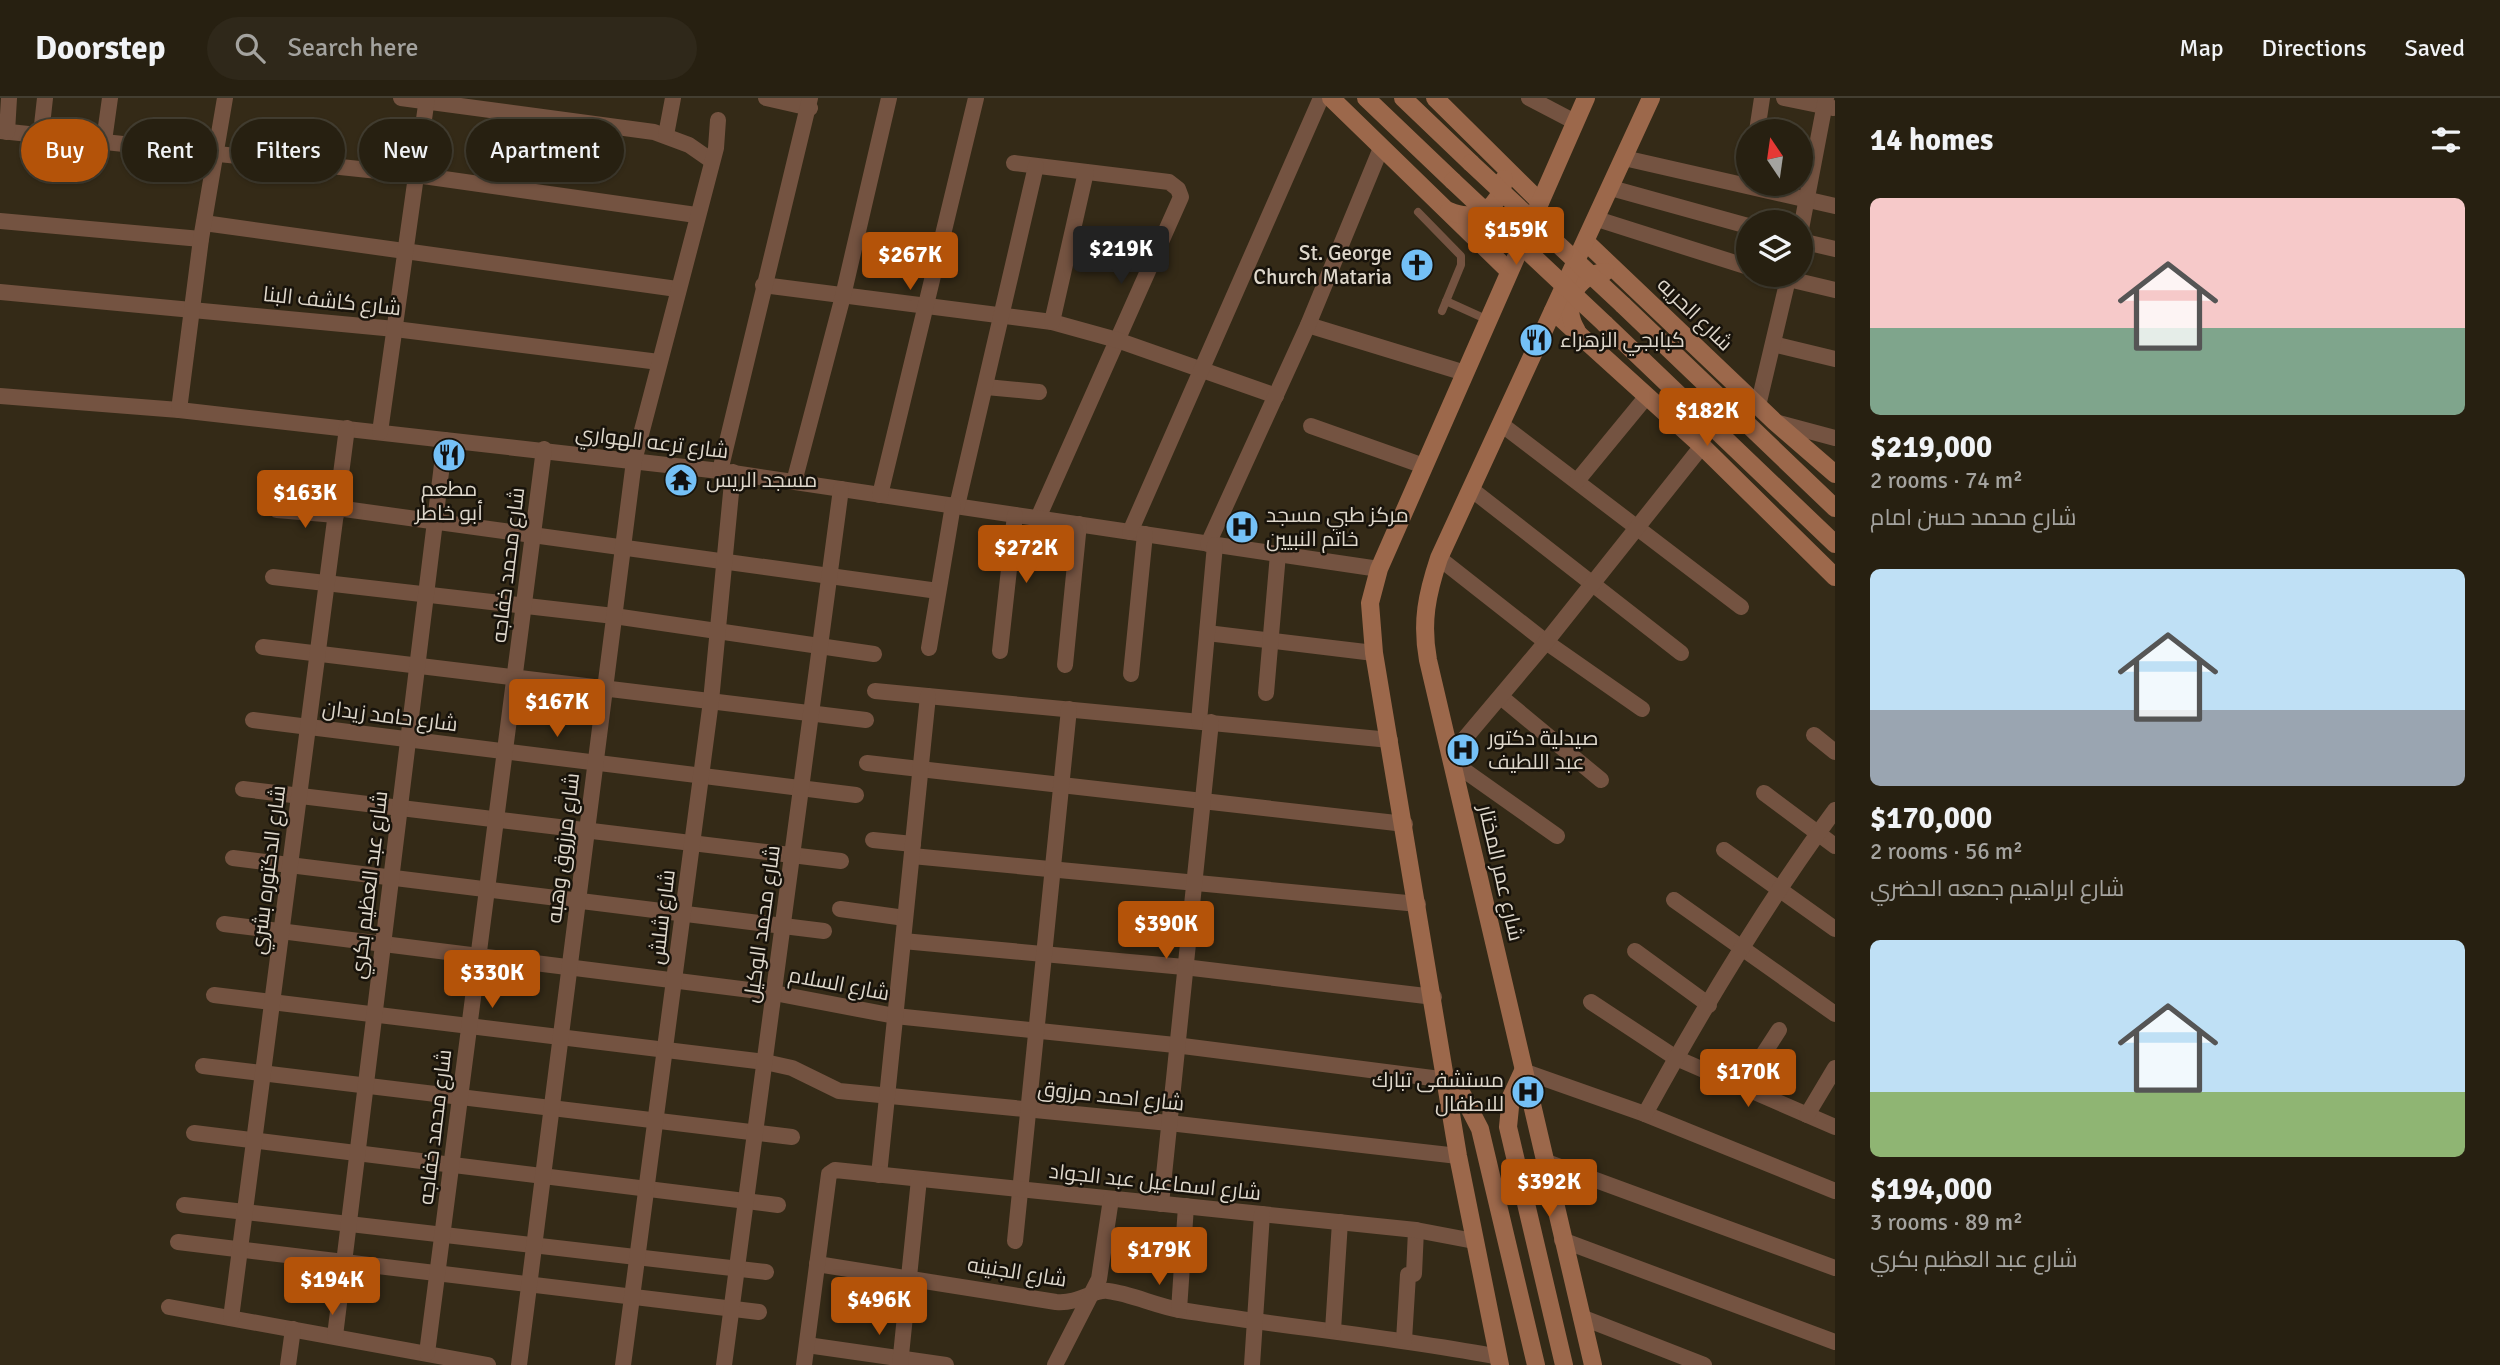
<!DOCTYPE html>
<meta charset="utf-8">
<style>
:root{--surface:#272011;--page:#2f281a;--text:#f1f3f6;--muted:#a4a39f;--line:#433e31;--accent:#b45309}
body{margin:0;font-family:Signika,Cairo,sans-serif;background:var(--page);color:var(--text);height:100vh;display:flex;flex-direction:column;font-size:26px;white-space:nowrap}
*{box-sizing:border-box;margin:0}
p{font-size:23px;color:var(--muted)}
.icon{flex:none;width:38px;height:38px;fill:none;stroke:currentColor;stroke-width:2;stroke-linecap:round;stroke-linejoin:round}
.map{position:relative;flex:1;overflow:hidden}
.panel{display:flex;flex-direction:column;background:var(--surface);width:665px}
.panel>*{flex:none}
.guide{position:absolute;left:21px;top:21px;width:665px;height:63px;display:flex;gap:14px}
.needle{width:46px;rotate:347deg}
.fabs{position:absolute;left:1736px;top:21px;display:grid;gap:14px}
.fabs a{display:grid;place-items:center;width:77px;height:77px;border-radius:50%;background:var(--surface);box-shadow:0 2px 5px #0004,0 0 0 2px var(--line);font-size:35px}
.price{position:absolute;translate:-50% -60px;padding:0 16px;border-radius:7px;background:var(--accent);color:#fff;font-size:23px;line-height:46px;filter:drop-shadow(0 2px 4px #0008)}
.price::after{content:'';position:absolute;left:50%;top:42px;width:21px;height:16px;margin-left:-10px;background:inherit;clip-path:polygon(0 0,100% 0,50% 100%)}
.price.current{background:#222;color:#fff}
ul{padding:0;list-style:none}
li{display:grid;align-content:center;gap:14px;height:371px;padding:0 35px}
li span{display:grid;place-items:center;height:217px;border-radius:10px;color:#555}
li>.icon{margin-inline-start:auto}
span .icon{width:126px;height:126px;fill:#fffc;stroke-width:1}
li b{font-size:30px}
h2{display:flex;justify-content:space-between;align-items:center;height:84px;padding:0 35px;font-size:30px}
.pill{padding:0 24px;border-radius:32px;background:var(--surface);box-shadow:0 2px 5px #0004,0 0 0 2px var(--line);font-size:24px;line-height:63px}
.pill.current{background:var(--accent);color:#fff}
header{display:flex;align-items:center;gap:42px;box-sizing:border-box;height:98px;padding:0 35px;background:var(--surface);border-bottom:2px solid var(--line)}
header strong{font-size:33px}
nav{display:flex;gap:38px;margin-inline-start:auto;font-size:24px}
.search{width:490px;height:63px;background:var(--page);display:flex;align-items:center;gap:18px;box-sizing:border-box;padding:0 24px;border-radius:38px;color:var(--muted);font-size:26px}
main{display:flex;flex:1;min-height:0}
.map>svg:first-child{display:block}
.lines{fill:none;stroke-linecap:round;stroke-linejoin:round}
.service{stroke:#745341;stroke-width:8}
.minor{stroke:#745341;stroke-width:16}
.secondary{stroke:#9c684b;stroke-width:18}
.secondary-bridge{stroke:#9c684b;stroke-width:18}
.labels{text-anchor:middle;stroke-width:5;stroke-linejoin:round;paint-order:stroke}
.poi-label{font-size:21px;fill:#ded7cb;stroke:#18130b;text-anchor:start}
.street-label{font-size:21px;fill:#ded7cb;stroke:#18130b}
</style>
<header>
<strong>Doorstep</strong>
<div class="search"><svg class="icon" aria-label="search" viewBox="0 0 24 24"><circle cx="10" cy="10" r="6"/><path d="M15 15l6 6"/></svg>Search here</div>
<nav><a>Map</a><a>Directions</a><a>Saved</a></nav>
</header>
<main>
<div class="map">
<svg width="1835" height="1267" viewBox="0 0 1835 1267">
<rect width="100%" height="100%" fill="#342a17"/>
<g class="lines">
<!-- service -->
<g class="service">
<path d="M 1418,114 L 1461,158 L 1461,167 L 1442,213"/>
<path d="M 1446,203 L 1488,222"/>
</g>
<!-- minor -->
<g class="minor">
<path d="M 401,0 L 654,34 L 689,47 L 712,63"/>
<path d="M 766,0 L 810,10"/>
<path d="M 1529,0 L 1575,24"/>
<path d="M 1784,0 L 1833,10"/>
<path d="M 0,33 L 416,77 L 696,117"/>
<path d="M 1757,33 L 1762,0"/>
<path d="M 7,34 L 9,0"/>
<path d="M 41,36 L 45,0"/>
<path d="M 666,37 L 673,0"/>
<path d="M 104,43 L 110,0"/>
<path d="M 1624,60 L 1835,108"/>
<path d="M 1014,65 L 1169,84 L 1178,91 L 1181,99 L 1038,420"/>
<path d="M 1611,90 L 1748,128"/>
<path d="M 1597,121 L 1748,169"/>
<path d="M 0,123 L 201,141"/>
<path d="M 204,125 L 677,191"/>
<path d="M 1801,131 L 1826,0"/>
<path d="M 1801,143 L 1835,151"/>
<path d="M 1772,177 L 1835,192"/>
<path d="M 763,187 L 1052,224 L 1117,242 L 1276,298"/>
<path d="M 0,194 L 395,231 L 659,264"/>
<path d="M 1052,224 L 1086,74"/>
<path d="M 1308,227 L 1465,275"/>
<path d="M 1773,246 L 1835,261"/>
<path d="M 986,289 L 1039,294"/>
<path d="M 0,298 L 179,312 L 720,373 L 1379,471"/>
<path d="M 1758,308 L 1789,177"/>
<path d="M 179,312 L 201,141 L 225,0"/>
<path d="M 1775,324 L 1835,340"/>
<path d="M 1501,326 L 1741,509"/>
<path d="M 1311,328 L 1424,368"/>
<path d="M 380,334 L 427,0"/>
<path d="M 720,373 L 810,0"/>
<path d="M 1577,383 L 1647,298"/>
<path d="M 794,384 L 843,198 L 889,0"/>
<path d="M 1471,391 L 1681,555"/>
<path d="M 880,397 L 976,0"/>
<path d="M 957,408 L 1036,68"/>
<path d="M 337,410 L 938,493"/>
<path d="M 277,412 L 336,417"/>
<path d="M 1130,434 L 1321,0"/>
<path d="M 1208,446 L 1308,227 L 1381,50"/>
<path d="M 1439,460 L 1546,544 L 1642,611"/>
<path d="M 273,479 L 614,518 L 874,556"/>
<path d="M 1207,535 L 1374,555"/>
<path d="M 263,549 L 866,622"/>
<path d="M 929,550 L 953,407"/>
<path d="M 1000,553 L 1015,417"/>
<path d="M 1065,567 L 1079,426"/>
<path d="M 1131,576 L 1145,436"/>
<path d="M 875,593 L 1390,642"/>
<path d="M 1266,595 L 1278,456"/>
<path d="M 1501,599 L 1601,682"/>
<path d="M 253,622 L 856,697"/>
<path d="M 1199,623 L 1215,447"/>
<path d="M 1814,637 L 1835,654"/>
<path d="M 1450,658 L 1546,544 L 1702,348"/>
<path d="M 1451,663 L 1557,738"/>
<path d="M 867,665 L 1405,726"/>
<path d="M 243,691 L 841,763"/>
<path d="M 1764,695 L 1835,748"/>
<path d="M 873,742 L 913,746"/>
<path d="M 1724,752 L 1835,831"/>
<path d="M 912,758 L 1418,806"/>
<path d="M 233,760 L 824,833"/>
<path d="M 1674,802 L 1835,916"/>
<path d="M 840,811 L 905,820"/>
<path d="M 224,826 L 774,895 L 895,918 L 1175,947 L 1448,982"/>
<path d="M 903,843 L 1184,869 L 1434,899"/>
<path d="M 1635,853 L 1709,907"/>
<path d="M 214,897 L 765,964 L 792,970 L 839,993 L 1169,1025 L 1458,1058"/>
<path d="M 1591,904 L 1676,960 L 1835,1029"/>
<path d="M 203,968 L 792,1039"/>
<path d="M 1523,973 L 1645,1016 L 1835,1093"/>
<path d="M 1742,989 L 1779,932"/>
<path d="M 1645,1016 C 1702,912 1765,807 1835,712"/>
<path d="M 1807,1017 L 1835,970"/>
<path d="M 194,1035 L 778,1107"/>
<path d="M 1544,1063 L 1835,1170"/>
<path d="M 879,1077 L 928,598"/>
<path d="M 1161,1106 L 1211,624"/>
<path d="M 184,1107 L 766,1174"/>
<path d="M 1562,1142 L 1835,1244"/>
<path d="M 1015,1143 L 1069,611"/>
<path d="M 178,1144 L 759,1214"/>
<path d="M 817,1166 L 1056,1204 C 1080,1206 1093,1191 1108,1193 C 1132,1196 1156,1208 1180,1212 C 1286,1229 1393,1239 1499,1259"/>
<path d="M 169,1209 L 488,1267"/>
<path d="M 1179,1212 L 1186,1108"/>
<path d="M 1581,1219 L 1704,1267"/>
<path d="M 231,1220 L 347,330"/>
<path d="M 1333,1232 L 1340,1124"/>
<path d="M 335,1238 L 445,342"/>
<path d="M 1404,1242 L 1408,1177 L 1414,1176 L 1416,1132"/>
<path d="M 807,1247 L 946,1267"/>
<path d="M 427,1255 L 544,351"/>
<path d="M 288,1267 L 293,1231"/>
<path d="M 519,1267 L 634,363 L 716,50 L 718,22"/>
<path d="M 623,1267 L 711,603 L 733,374"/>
<path d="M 724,1267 L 841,391"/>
<path d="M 804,1267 L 829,1076 L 835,1072 L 1416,1132 L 1474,1143"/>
<path d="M 900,1267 L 919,1081"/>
<path d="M 1055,1267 L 1099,1181 L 1111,1101"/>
<path d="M 1252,1267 L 1262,1116"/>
</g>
<!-- secondary -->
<g class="secondary">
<path d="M 1331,0 L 1509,173"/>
<path d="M 1366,0 L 1453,83"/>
<path d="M 1403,0 L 1471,65"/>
<path d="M 1435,0 L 1540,104"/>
<path d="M 1449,113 C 1476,125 1501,109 1504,81"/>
<path d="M 1586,144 L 1775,324 L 1835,376"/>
<path d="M 1623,207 L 1835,410"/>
<path d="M 1553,213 L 1702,348 L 1835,479"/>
<path d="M 1605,226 L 1835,446"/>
<path d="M 1577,233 C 1561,208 1575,177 1605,174"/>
<path d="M 1523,973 L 1511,999 L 1508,1029 L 1564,1267"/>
<path d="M 1448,982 L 1462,996 L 1480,1031 L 1536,1267"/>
<path d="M 1500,1267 L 1458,1058 L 1374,555 L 1370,505 L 1379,471 L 1586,0"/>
<path d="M 1593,1267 L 1428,562 C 1421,524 1427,496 1439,460 L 1651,0"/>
</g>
<!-- secondary-bridge -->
<g class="secondary-bridge">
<path d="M 1471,65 L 1623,207"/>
<path d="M 1453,83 L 1605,226"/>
</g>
</g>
<!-- icons -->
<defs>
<symbol id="church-disc" viewBox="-11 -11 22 22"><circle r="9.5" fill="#74c0f6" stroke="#18130b"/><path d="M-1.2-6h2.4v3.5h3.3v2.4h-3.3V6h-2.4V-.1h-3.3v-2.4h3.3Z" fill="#111"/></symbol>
<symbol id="restaurant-disc" viewBox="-11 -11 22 22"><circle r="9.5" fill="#74c0f6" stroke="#18130b"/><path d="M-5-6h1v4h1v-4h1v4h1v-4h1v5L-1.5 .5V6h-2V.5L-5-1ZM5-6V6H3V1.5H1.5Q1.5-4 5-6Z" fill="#111"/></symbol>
<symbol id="temple-disc" viewBox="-11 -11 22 22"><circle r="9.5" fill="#74c0f6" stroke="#18130b"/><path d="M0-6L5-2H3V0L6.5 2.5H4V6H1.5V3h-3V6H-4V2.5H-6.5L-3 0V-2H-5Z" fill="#111"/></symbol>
<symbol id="hospital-disc" viewBox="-11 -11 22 22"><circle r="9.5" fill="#74c0f6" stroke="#18130b"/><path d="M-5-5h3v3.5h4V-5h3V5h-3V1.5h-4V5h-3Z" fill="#111"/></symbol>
</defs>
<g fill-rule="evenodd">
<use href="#church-disc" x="1398" y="148" width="38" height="38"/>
<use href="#restaurant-disc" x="1517" y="223" width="38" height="38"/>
<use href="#restaurant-disc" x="430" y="338" width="38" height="38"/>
<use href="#temple-disc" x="662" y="363" width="38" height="38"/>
<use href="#hospital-disc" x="1223" y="410" width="38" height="38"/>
<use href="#hospital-disc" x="1444" y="633" width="38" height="38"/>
<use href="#hospital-disc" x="1509" y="975" width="38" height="38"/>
</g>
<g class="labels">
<!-- poi labels -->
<g class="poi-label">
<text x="1392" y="162" text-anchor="end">St. George<tspan x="1392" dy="24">Church Mataria</tspan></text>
<text x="1560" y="249">كبابجي الزهراء</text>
<text x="706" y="389">مسجد الريس</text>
<text x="449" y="398" text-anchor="middle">مطعم<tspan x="449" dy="24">أبو خاطر</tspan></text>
<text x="1266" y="424">مركز طبي مسجد<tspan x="1266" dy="24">خاتم النبيين</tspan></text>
<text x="1488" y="647">صيدلية دكتور<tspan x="1488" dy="24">عبد اللطيف</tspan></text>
<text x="1504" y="989" text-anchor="end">مستشفى تبارك<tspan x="1504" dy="24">للاطفال</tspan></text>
</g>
<!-- street labels -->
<g class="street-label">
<text transform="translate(332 203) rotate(6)" y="7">شارع كاشف البنا</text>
<text transform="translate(1695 216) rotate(44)" y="7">شارع الحريه</text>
<text transform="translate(652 344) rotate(7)" y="7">شارع ترعه الهواري</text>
<text transform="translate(508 467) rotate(-83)" y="7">شارع محمد خفاجه</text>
<text transform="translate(390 618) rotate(7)" y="7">شارع حامد زيدان</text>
<text transform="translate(563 750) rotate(-83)" y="7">شارع مرزوق وهبه</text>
<text transform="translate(268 772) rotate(-83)" y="7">شارع الدكتوره بشري</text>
<text transform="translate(1501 775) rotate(77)" y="7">شارع عمر المختار</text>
<text transform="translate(369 787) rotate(-83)" y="7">شارع عبد العظيم بكري</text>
<text transform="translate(662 819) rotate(-83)" y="7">شارع شلش</text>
<text transform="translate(762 826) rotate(-82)" y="7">شارع محمد الوكيل</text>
<text transform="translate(839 886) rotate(11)" y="7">شارع السلام</text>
<text transform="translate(1111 998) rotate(6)" y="7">شارع احمد مرزوق</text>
<text transform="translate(435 1029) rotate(-83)" y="7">شارع محمد خفاجه</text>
<text transform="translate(1155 1084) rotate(6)" y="7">شارع اسماعيل عبد الجواد</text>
<text transform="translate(1017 1174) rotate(9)" y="7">شارع الجنينه</text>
</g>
</g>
</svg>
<div class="fabs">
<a><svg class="needle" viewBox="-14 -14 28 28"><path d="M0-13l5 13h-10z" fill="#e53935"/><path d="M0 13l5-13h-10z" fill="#a4a39f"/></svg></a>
<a><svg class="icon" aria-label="layers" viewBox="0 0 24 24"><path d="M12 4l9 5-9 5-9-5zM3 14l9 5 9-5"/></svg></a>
</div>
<b class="price" style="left:1516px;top:169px">$159K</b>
<b class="price current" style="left:1121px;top:188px">$219K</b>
<b class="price" style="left:910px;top:194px">$267K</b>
<b class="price" style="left:1707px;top:350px">$182K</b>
<b class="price" style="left:305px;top:432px">$163K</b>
<b class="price" style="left:1026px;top:487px">$272K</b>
<b class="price" style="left:557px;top:641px">$167K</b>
<b class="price" style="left:1166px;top:863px">$390K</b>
<b class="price" style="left:492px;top:912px">$330K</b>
<b class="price" style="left:1748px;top:1011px">$170K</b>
<b class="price" style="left:1549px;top:1121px">$392K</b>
<b class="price" style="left:1159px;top:1189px">$179K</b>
<b class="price" style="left:332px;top:1219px">$194K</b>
<b class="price" style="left:879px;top:1239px">$496K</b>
<div class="guide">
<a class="pill current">Buy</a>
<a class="pill">Rent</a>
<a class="pill">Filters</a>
<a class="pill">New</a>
<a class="pill">Apartment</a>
</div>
</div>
<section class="panel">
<h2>14 homes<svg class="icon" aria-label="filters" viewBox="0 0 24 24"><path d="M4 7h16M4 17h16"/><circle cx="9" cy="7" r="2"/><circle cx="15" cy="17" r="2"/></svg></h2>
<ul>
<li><span style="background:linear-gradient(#f6c9c9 60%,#7fa58c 0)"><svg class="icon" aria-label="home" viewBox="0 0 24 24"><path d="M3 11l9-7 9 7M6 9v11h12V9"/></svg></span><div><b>$219,000</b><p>2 rooms · 74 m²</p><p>شارع محمد حسن امام</p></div></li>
<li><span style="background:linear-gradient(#bfe0f5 65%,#9aa5b1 0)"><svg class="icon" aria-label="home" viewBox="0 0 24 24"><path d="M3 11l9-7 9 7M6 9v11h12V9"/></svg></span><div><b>$170,000</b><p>2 rooms · 56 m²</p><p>شارع ابراهيم جمعه الحضري</p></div></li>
<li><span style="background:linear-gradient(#bfe0f5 70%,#8fb573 0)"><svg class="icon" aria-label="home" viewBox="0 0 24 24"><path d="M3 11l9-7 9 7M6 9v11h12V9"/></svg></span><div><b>$194,000</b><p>3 rooms · 89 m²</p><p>شارع عبد العظيم بكري</p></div></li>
</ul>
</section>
</main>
